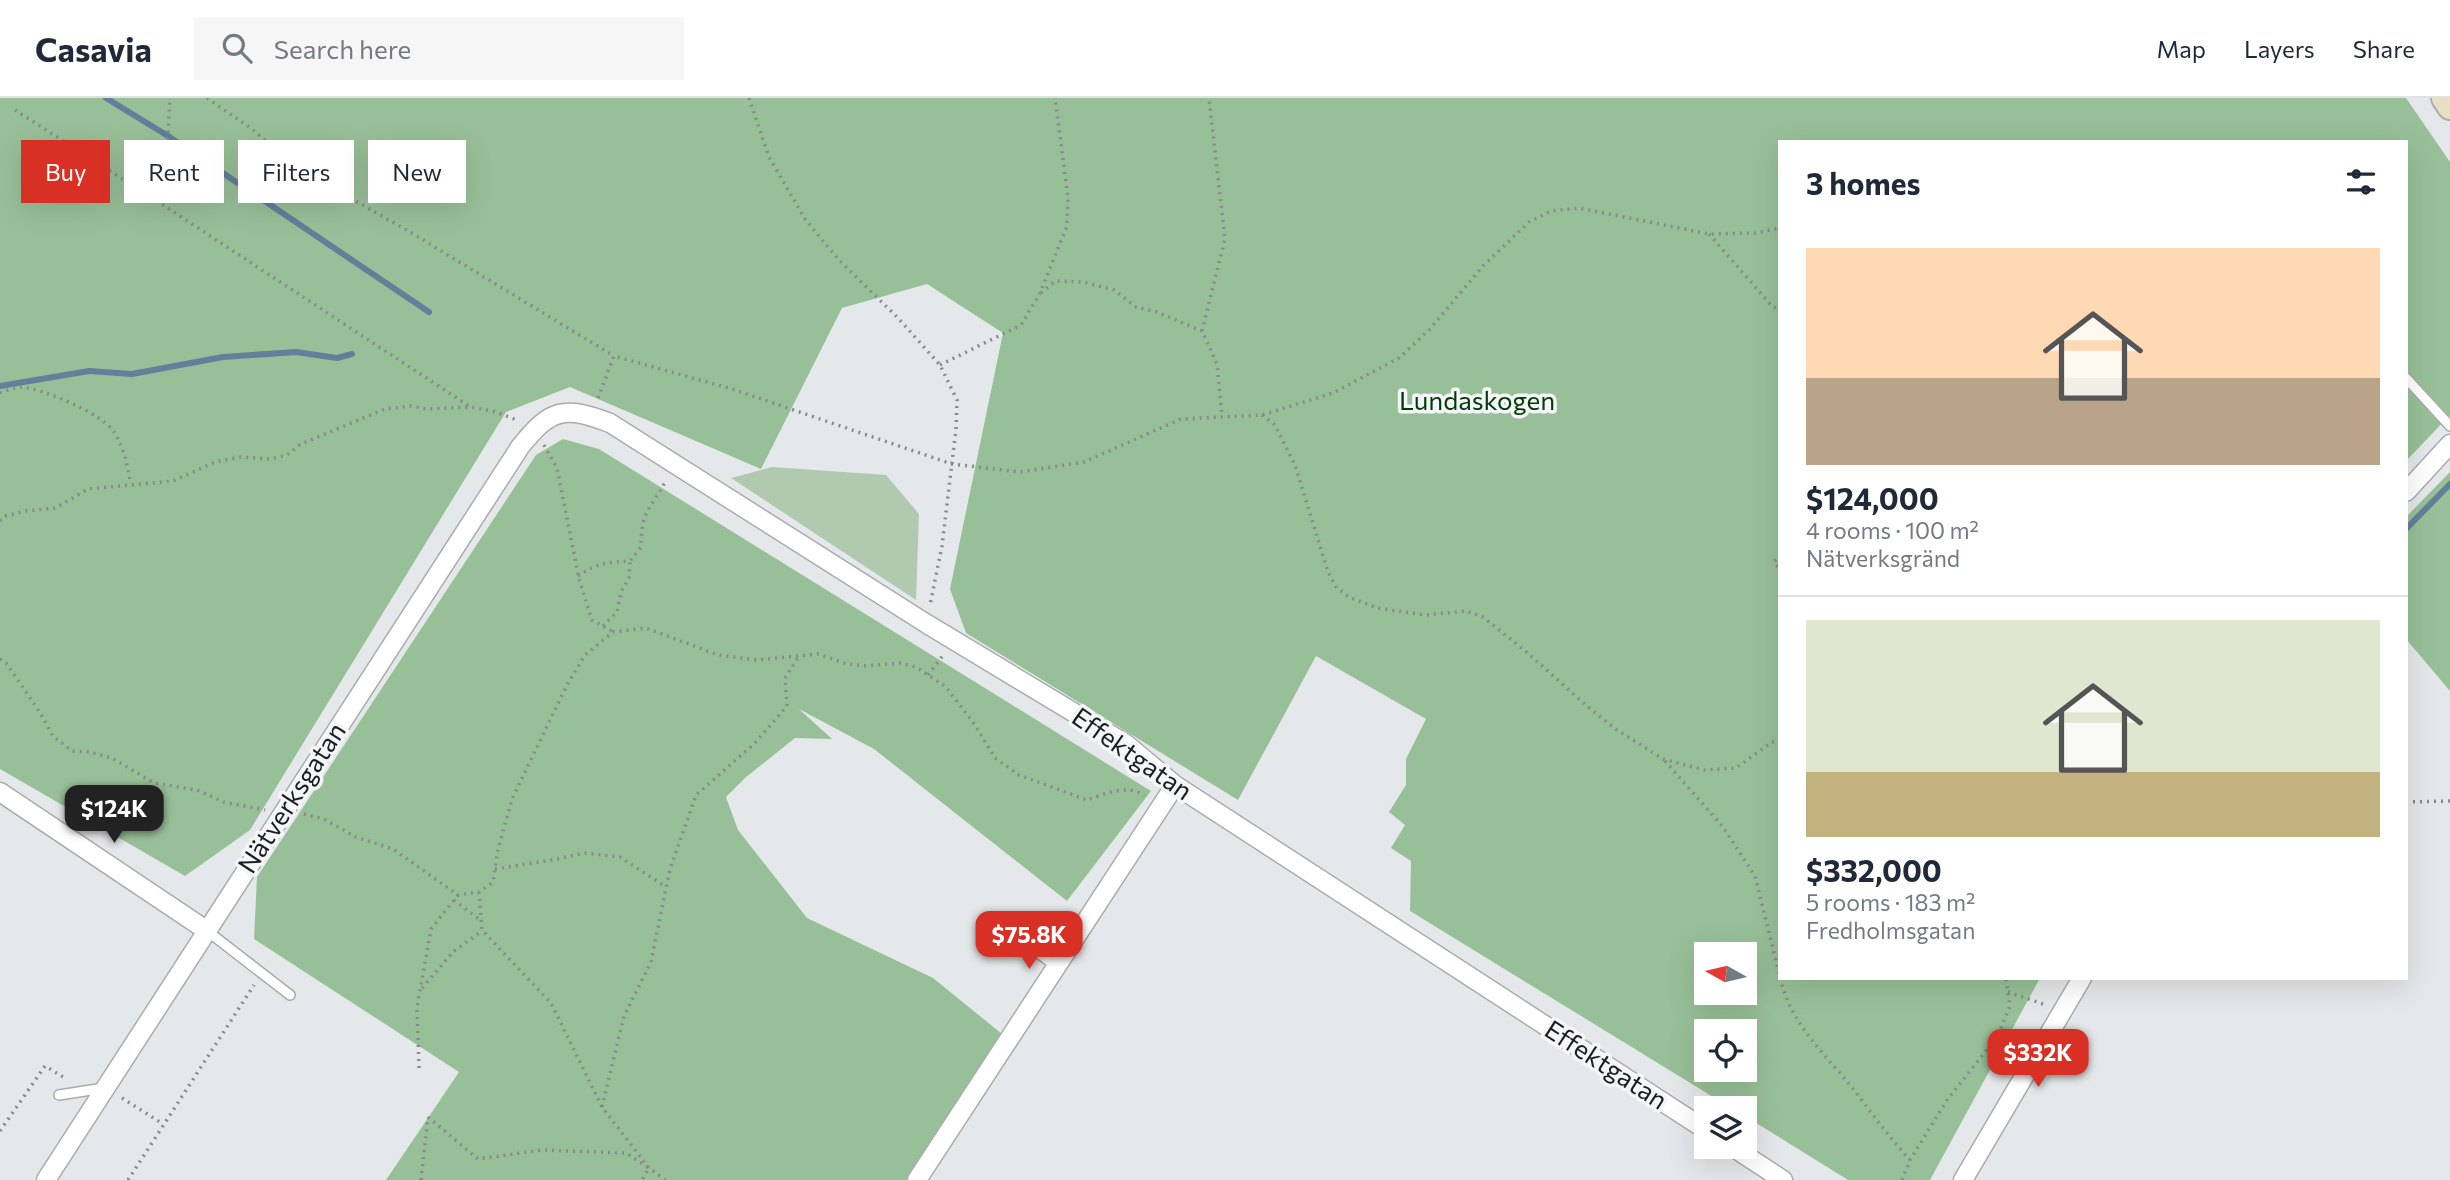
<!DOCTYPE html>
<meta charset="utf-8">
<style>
:root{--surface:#fff;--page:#f6f6f7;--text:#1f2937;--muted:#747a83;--line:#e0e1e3;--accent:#d93025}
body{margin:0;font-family:Commissioner,sans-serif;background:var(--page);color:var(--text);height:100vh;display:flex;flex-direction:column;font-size:26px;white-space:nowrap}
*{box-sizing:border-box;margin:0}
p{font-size:23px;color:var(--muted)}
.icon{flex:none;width:38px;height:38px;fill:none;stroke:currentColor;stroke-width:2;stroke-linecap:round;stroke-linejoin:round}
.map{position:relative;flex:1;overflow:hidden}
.details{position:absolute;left:1778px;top:42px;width:630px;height:840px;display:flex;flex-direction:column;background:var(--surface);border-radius:0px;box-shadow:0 7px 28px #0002}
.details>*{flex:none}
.top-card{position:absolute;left:21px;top:42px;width:665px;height:63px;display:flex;gap:14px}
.needle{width:46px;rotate:278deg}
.buttons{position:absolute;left:1694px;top:844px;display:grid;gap:14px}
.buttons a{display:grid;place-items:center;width:63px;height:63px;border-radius:0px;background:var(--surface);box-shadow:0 7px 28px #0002;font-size:35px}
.price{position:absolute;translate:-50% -60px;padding:0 16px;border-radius:14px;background:var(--accent);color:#fff;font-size:23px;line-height:46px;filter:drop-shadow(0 2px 4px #0008)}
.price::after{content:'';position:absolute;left:50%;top:42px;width:21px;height:16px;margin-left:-10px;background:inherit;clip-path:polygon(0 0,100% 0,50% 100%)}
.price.on{background:#222;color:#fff}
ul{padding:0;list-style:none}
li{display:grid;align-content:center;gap:14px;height:371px;padding:0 28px}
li+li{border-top:2px solid var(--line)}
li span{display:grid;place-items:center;height:217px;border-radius:0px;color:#555}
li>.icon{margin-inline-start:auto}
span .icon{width:126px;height:126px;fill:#fffc;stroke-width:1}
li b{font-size:30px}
h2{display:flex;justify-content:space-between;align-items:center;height:84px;padding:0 28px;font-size:30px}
.pill{padding:0 24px;border-radius:0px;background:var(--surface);box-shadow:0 7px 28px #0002;font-size:24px;line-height:63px}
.pill.on{background:var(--accent);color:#fff}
header{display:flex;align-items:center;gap:42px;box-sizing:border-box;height:98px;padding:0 35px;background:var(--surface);border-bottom:2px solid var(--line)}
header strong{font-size:33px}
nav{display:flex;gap:38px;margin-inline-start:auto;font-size:24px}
.search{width:490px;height:63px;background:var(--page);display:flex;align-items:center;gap:18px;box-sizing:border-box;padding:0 24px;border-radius:0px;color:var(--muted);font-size:26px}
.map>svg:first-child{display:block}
.green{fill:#b0c9af}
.forest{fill:#98c098;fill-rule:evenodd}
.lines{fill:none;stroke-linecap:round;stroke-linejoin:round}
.stream{stroke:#637f9a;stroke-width:6}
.lane-casing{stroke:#a9acae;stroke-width:12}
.street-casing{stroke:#a9acae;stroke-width:21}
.secondary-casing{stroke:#a9acae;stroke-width:28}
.path{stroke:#888a8c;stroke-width:3.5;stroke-dasharray:2 5;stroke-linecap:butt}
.lane{stroke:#fff;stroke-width:9}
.street{stroke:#fff;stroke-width:18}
.secondary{stroke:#e8dfc3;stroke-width:24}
.labels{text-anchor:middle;stroke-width:7;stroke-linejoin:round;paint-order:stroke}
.park-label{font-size:26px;fill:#003b06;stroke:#f3f5f7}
.street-label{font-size:26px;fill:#1b1c1d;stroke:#f3f5f7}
</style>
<header>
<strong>Casavia</strong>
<div class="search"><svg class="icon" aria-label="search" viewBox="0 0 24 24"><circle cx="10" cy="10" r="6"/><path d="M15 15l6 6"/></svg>Search here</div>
<nav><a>Map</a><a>Layers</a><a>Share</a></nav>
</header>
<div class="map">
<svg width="2450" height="1082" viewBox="0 0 2450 1082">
<rect width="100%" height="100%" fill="#e5e8ea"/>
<!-- green -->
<path class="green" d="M 772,369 L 886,377 L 919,416 L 916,502 L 731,380 Z"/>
<!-- forest -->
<g class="forest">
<path d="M 0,0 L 2406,0 L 2450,64 L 2450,317 L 2406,363 L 2406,44 L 1780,44 L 1780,880 L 2040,880 L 1930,1082 L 1848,1082 L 1745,1018 L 1745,1010 L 1731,1010 L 1410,813 L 1411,763 L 1391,750 L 1405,727 L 1389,714 L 1406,687 L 1406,661 L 1426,621 L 1316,558 L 1238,702 L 966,535 L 950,491 L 1003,235 L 927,186 L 842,210 L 761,371 L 570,289 L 506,314 L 250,732 L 185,778 L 0,671 ZM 1706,856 L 1745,856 L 1745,894 L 1706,894 ZM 1706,933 L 1745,933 L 1745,971 L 1706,971 Z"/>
<path d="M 563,341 L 599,351 L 1151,693 L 1067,803 L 874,651 L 799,611 L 832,641 L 795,640 L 745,680 L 726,699 L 738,732 L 807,820 L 933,880 L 1002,936 L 908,1082 L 386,1082 L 459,974 L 254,841 L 257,779 L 536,357 Z"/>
<path d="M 2450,374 L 2450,593 L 2406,541 L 2406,419 Z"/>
</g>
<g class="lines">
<!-- stream -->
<g class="stream">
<path d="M 106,0 L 168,38 L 429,214"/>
<path d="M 0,288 L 89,273 L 132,276 L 223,259 L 296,254 L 337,260 L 352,256"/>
<path d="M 2406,431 L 2450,386"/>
</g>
<defs>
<g id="lane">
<path d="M 2406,280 L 2450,328"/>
<path d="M 998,826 L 1056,868"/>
<path d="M 206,832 L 290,897"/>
<path d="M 59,997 L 104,990"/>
</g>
<g id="street">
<path d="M 2406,394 L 2450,346"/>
<path d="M 0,694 L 206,832"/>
<path d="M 1731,1048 L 1783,1082"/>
<path d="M 46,1082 L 520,349 C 550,311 564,307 610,325 L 927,526 L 1126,646 L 1175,687 L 1706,1032"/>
<path d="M 917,1082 L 1175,687"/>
<path d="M 1963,1082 L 2082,880"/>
</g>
<path id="secondary" d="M 2444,0 L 2450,9"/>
</defs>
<!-- lane casing -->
<use href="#lane" class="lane-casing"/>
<!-- street casing -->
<use href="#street" class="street-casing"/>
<!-- secondary casing -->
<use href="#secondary" class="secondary-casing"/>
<!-- path -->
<g class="path">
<path d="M 207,0 L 252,31 L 301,72 L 410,134 L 614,258"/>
<path d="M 749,0 L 769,59 L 805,121 L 839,162 L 898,220 L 940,267 L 957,302 L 956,331 L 942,448 L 930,507"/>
<path d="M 15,12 L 157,103 L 469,308"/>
<path d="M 157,103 L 158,69 L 168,38 L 170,0"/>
<path d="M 1709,136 L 1771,207 L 1780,213"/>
<path d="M 1041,195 L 1055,183 L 1083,184 L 1114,192 L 1136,209 L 1157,214 L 1202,233 L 1217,266 L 1222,319"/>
<path d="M 1202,233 L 1225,141 L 1209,0"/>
<path d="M 940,267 L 1021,227 L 1039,197 L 1067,128 L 1068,100 L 1055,0"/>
<path d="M 0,295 C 6,293 15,289 21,289 C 42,290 103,316 114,334 C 125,351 127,368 131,386"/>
<path d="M 598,300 L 614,258 L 732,291 L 952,366 L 1020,374 L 1084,364 L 1181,321 L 1262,317 L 1333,295 L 1399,260 L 1429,232 L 1483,168 L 1529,124 L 1551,113 L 1579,110 L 1709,136 L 1755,135 L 1780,130"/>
<path d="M 1262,317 L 1275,327 L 1295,367 L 1328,474 L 1336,489 L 1349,499 L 1377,510 L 1426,517 L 1466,513 L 1483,519 L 1529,556 L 1588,609 L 1617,632 L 1663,661 L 1704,672 L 1736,670 L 1772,644 L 1780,644"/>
<path d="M 544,347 L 557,370 L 579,481 L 592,522 L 612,533"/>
<path d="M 0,423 L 5,418 L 26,413 L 55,410 L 88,391 L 173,383 L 215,364 L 241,359 L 271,361 L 287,357 L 301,346 L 385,311 L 411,308 L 427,311 L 471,309 L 496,314 L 517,322"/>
<path d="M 1780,456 L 1774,464 L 1780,471"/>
<path d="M 578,478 C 596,465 609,464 630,463 L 641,449 C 641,412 650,413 665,384"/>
<path d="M 603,528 L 617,514 L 621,494 L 629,480 L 630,463"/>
<path d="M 0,561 L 6,565 L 39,613 L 53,638 L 72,653 L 89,654 L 112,660 L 154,685 L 197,692 L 224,704 L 265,712"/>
<path d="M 928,577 L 944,556"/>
<path d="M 1665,663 L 1723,729 L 1755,778 L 1780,879"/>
<path d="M 2406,704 L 2450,703"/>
<path d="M 304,716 L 324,721 L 356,739 L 393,751 L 458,797 L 479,794 L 493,784 L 498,751 L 512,701 L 567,587 L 585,557 L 613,534 L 646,530 L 718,557 L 757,562 L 818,556 L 844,565 L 864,568 L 900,565 L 916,569 L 946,589 L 975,627 L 995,660 L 1019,677 L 1087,702 C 1104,696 1128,685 1144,698"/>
<path d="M 495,771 L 552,762 L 584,755 L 620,759 L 666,789"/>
<path d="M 479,794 L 482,832 L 551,905 L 602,1009 L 649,1070 L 665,1082"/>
<path d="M 454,802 L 480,822"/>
<path d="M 1780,880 C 1791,927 1826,957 1855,993 C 1873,1017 1890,1040 1910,1062"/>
<path d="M 422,890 L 454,853 L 482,833"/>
<path d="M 2008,894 L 2046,907"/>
<path d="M 419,970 L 417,910 L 431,831 L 458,797"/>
<path d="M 122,1000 L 163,1026"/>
<path d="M 602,1009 L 624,918 L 651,864 L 670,771 L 696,697 L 755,645 L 787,608 L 785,580 L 799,558"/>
<path d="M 428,1019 L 478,1061 L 542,1052 L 626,1055 L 649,1070 L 642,1082"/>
<path d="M 0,1033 L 45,968 L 65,980"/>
<path d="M 128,1082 L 254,887"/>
<path d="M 421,1082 L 428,1019"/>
<path d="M 1902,1082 L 1910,1062 L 1947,1002 L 1997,939 L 2010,908 L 2006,880"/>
</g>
<!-- lane -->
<use href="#lane" class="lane"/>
<!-- street -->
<use href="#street" class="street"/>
<!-- secondary -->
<use href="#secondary" class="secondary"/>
</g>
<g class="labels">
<!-- park labels -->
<g class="park-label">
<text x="1477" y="312">Lundaskogen</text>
</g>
<!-- street labels -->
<g class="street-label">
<text transform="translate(1132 656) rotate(35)" y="9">Effektgatan</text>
<text transform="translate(292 700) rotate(-57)" y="9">Nätverksgatan</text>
<text transform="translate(1606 967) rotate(33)" y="9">Effektgatan</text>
</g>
</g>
</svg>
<div class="buttons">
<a><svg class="needle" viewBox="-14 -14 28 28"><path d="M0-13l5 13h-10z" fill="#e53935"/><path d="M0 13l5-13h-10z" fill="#747a83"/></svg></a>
<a><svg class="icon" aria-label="locate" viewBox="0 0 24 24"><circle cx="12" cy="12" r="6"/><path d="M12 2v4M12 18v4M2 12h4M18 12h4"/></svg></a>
<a><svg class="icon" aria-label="layers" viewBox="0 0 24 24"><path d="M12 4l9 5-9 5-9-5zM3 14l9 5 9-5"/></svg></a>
</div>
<b class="price on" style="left:114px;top:747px">$124K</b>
<b class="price" style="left:1029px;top:873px">$75.8K</b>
<b class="price" style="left:2038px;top:991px">$332K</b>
<div class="top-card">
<a class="pill on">Buy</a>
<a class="pill">Rent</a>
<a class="pill">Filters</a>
<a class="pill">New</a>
</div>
<section class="details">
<h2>3 homes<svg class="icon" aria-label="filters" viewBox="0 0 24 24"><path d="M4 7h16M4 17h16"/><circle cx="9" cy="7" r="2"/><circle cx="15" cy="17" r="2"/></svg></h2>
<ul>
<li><span style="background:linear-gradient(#ffd9b3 60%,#b9a48a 0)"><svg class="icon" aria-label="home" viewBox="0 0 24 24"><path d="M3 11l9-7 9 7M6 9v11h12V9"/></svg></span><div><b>$124,000</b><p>4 rooms · 100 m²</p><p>Nätverksgränd</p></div></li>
<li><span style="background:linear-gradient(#dfe7d0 70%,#c2b280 0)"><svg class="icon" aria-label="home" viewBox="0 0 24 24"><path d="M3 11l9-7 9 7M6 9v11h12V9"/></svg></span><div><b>$332,000</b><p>5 rooms · 183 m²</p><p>Fredholmsgatan</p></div></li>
</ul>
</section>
</div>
